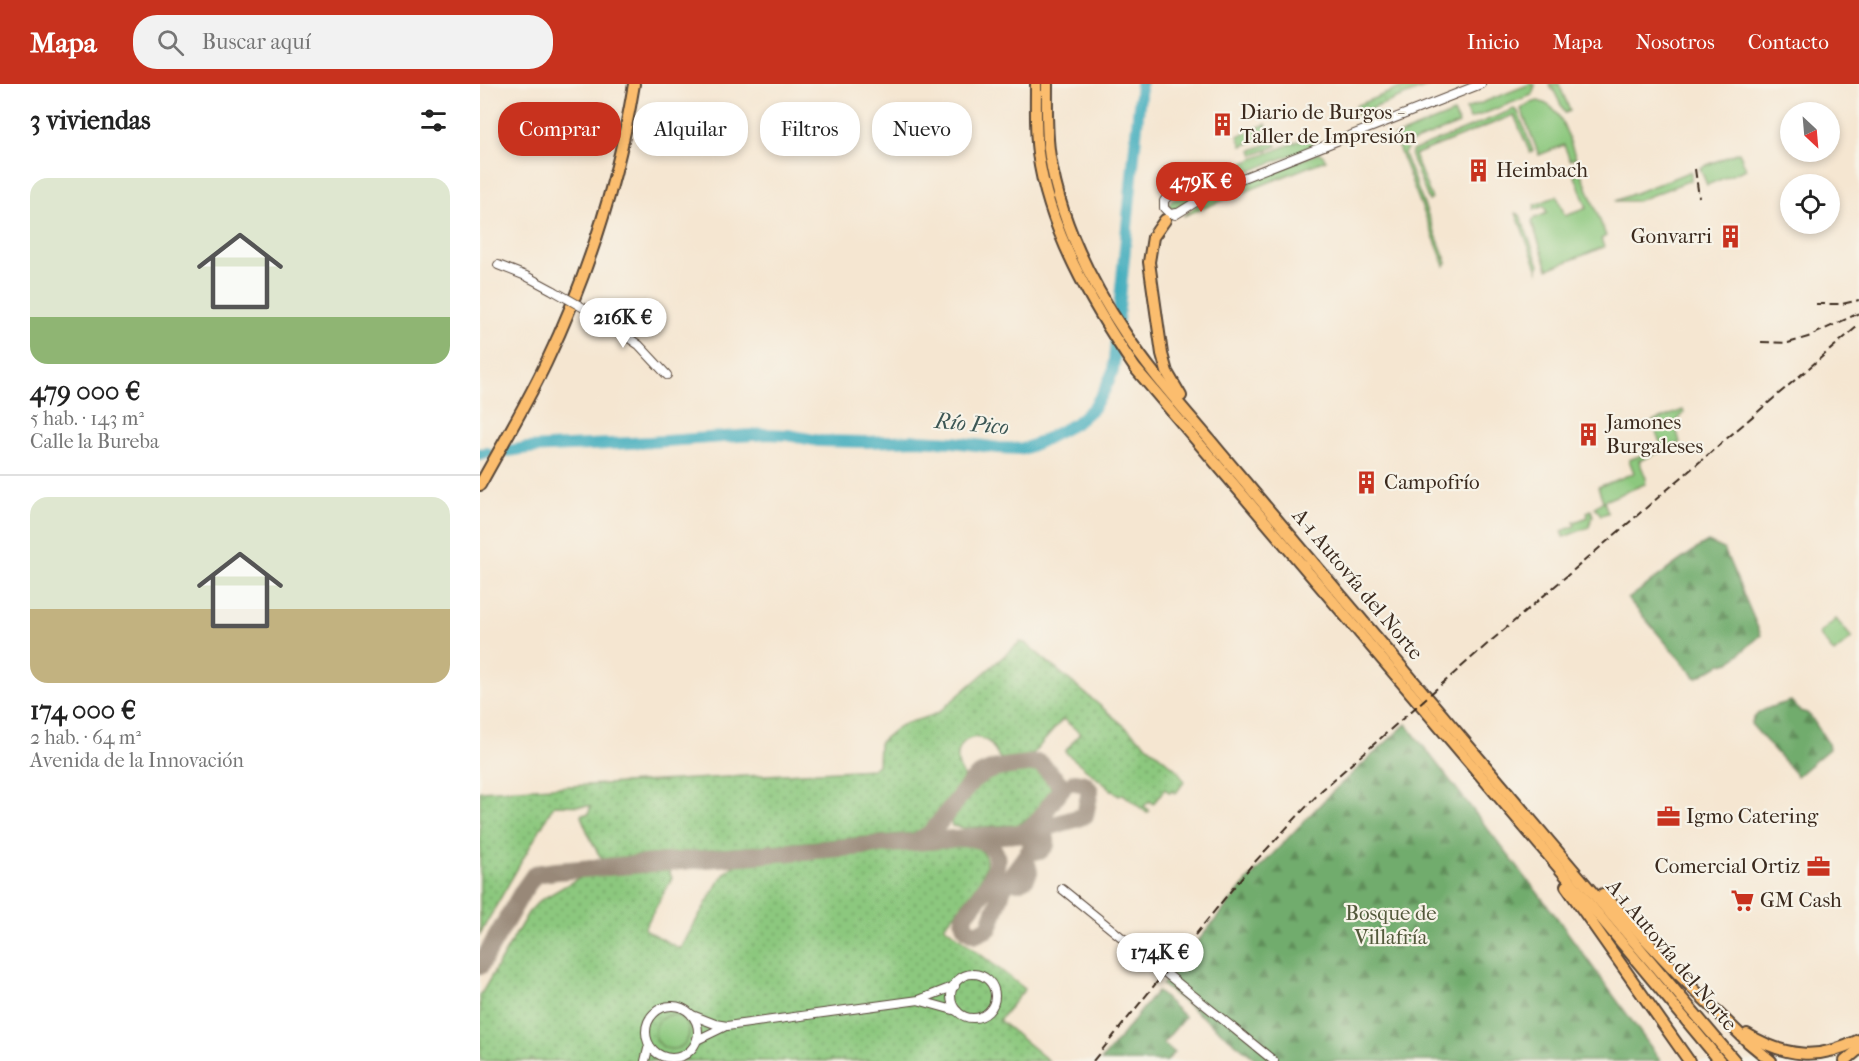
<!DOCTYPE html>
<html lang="es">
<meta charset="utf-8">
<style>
:root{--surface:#fff;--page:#f2f2f2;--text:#222;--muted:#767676;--line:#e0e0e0;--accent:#c8321e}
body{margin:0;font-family:"IM FELL French Canon",serif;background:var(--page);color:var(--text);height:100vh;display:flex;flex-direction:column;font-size:22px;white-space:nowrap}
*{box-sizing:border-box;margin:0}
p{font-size:20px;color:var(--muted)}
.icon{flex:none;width:33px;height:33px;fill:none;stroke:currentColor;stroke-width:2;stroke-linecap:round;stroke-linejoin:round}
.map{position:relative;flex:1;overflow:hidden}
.panel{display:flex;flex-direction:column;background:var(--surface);width:480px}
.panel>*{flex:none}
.hud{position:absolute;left:18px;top:18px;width:570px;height:54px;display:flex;gap:12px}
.needle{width:39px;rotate:154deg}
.buttons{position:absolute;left:1300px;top:18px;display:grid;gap:12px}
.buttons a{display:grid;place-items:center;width:60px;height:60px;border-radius:50%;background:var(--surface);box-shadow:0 3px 9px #0003;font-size:30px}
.price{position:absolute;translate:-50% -51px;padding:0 14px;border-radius:21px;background:#fff;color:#222;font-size:20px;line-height:39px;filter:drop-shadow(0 2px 3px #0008)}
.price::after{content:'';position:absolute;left:50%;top:36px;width:18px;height:14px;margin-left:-9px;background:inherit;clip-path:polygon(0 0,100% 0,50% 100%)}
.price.selected{background:var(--accent);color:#fff}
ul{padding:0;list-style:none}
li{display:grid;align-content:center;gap:12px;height:318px;padding:0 30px}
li+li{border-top:2px solid var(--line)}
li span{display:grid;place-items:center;height:186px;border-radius:18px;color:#555}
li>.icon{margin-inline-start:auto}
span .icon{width:108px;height:108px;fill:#fffc;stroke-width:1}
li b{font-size:26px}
h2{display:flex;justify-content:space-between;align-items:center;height:72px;padding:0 30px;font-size:26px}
.pill{padding:0 21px;border-radius:24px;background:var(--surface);box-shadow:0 3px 9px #0003;font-size:21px;line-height:54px}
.pill.selected{background:var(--accent);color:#fff}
header{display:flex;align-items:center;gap:36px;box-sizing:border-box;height:84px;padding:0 30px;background:var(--accent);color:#fff}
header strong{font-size:28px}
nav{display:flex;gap:33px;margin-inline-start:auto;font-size:21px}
.search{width:420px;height:54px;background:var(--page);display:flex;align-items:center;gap:15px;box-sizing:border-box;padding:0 21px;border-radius:24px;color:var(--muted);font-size:22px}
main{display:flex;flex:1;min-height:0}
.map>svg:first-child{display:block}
.grass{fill:url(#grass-dots);stroke:#64794e;stroke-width:1.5}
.forest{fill:url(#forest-firs);stroke:#566b46;stroke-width:1.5}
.garden{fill:#8cc87e;stroke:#64794e;stroke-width:1.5}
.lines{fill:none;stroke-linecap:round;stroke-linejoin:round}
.river{stroke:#3eabbc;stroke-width:12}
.taxiway{stroke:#988878;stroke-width:18}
.minor-casing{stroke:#574639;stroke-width:10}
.highway-casing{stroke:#574639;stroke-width:14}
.minor{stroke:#fff;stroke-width:8}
.highway{stroke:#fbbd6e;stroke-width:10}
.rail{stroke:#3b2a1e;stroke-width:2;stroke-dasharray:9 4.5;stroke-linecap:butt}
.minor-bridge-casing{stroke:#574639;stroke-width:10;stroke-linecap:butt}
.minor-bridge{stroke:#fff;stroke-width:8}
.labels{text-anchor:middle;stroke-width:4.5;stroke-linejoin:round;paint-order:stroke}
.poi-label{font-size:21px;fill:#3b2a1e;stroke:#f7f3e8;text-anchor:start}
.street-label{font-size:21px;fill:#3b2a1e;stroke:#f7f3e8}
.park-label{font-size:21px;fill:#53593b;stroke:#f7f3e8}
.water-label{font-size:22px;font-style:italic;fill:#3c5755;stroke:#f7f3e8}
</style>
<header>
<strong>Mapa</strong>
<div class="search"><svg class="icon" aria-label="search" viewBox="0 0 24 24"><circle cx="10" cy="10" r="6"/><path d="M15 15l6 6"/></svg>Buscar aquí</div>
<nav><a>Inicio</a><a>Mapa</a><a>Nosotros</a><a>Contacto</a></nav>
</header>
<main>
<section class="panel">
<h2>3 viviendas<svg class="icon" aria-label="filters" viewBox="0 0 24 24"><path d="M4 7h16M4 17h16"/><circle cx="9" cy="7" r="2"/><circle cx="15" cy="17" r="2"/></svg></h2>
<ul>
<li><span style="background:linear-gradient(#dfe7d0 75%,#8fb573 0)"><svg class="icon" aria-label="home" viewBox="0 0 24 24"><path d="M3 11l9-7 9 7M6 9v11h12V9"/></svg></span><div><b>479 000 €</b><p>5 hab. · 143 m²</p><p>Calle la Bureba</p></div></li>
<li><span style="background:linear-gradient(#dfe7d0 60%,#c2b280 0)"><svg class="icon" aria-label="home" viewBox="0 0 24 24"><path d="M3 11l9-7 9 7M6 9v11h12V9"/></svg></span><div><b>174 000 €</b><p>2 hab. · 64 m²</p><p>Avenida de la Innovación</p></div></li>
</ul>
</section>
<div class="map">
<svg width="1379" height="977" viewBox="0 0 1379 977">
<defs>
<pattern id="grass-dots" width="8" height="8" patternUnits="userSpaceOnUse" patternTransform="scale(1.5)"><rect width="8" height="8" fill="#8cc87e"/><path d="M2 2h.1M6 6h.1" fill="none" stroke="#74a367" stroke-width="1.8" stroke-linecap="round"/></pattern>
<pattern id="forest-firs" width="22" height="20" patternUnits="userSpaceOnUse" patternTransform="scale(1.5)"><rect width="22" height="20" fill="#71ac6d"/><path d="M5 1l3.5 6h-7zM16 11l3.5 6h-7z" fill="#5e8c59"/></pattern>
</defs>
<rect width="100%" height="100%" fill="#f7f3e8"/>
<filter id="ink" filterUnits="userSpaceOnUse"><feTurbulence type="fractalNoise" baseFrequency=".0167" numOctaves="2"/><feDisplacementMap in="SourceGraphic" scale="12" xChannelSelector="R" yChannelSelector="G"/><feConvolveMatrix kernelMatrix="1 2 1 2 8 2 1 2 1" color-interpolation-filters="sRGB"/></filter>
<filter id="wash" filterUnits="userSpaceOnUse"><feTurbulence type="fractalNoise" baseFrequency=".008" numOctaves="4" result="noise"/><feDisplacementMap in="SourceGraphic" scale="24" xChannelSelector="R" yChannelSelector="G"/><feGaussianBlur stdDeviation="1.35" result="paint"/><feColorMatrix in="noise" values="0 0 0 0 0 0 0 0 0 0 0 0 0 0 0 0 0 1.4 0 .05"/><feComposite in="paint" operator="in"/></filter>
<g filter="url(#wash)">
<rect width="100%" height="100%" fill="#f5e6d1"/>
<!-- grass -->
<g class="grass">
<path d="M 930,0 L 954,0 L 876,31 L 875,24 L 877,21 Z"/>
<path d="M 540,558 L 545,559 L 698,687 L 704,698 L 696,709 L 692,707 L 690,709 L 685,705 L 673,720 L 670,717 L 664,722 L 669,727 L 667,729 L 643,710 L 639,712 L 585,668 L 600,649 L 583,635 L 550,673 L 537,676 L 521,675 C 515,670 514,661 507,657 C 485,644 468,670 484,692 L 483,697 L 445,746 L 437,749 L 123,775 C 116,770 105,742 101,732 L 102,730 L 109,730 L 110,722 L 74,721 L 0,850 L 0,707 L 392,685 L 398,681 L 399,659 C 406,653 414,645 422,641 C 435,635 447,635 459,628 Z"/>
<path d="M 546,686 L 554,686 L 570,698 L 571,703 L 570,710 L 551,733 L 537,741 L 485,744 L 472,742 L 470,734 L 505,694 Z"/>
<path d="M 488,761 C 535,770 477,826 464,842 L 545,905 L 519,936 L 569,977 L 0,977 L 0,912 L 48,829 L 59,817 L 102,792 L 188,785 L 192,794 L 164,845 L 200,865 L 239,797 L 247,787 L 256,780 Z"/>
</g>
<!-- forest -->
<g class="forest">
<path d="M 1228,458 L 1244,465 L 1281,551 L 1250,578 L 1241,580 L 1216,594 L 1148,515 C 1175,496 1200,474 1228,458 Z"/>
<path d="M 1311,617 L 1320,627 L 1327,629 L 1331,633 L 1348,659 L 1349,665 L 1317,692 L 1271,640 C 1276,624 1296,622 1311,617 Z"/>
<path d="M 926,640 L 1075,831 L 1181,977 L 778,977 L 682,901 L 768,796 L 850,710 Z"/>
<path d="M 677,907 L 705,933 L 683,959 L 694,968 L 687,977 L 621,977 Z"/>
</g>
<!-- garden -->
<g class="garden">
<path d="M 1050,0 L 1055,1 L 1052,11 L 990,35 L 986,25 Z"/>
<path d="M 1069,0 L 1079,0 L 1090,27 L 1085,29 L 1073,5 L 1071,5 Z"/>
<path d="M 1058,17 C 1083,22 1087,53 1096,74 L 1090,76 L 1084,61 L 1059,71 L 1041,25 L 1048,20 Z"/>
<path d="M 1034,25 L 1038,28 L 1053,67 L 1050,69 L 1034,31 L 934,71 L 952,115 L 949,117 L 931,73 L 932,67 Z"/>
<path d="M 974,29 L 979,40 L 930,59 L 924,70 L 967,179 L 965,182 L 914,53 Z"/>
<path d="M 786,40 L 790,51 L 762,62 L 758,52 Z"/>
<path d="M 832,52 L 834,59 L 831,63 L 743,98 L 719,103 L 714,98 Z"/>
<path d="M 795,57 L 797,62 L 774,71 L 772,66 Z"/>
<path d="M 1259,68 L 1266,85 L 1227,101 L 1220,84 Z"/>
<path d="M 839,69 L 841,69 L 846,76 L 703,132 L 725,115 L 740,107 Z"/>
<path d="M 1211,87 L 1211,96 L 1157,117 L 1135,117 Z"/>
<path d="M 1101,88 L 1126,152 L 1121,155 L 1124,163 L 1068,185 L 1052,139 L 1053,135 L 1067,129 L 1064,122 L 1054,126 L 1055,121 L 1077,112 L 1085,132 L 1107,124 L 1094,90 Z"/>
<path d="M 723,109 L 697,125 L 690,125 L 689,119 L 693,115 Z"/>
<path d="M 1036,129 L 1040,131 L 1059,181 L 1058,187 Z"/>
<path d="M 1203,326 L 1204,329 C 1191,342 1197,343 1200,359 L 1159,377 L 1166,394 L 1165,400 L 1124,417 L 1128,429 L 1121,431 L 1115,423 L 1123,417 L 1118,403 L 1154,389 L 1149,376 L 1182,363 L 1172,338 Z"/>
<path d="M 1111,426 L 1113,432 L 1109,443 L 1084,453 L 1082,447 L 1095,442 L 1094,438 L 1108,433 L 1107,428 Z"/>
<path d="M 1356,535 L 1372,554 L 1354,569 L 1339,550 Z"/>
<circle cx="192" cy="948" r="17"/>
</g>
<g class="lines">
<!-- river -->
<g class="river">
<path d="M 27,367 L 48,364 L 171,358 L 287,350 L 308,351 L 339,357 L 387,358 L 437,356 L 473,358 L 519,364 L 543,365 L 560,358 L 596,339 L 613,324 L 624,307 L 633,287 L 661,0"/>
<path d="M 0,370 L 7,369"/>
</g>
<!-- taxiway -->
<g class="taxiway">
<path d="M 491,754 C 544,765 501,810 484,832 C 482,842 487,847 496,850 L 509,844 L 523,804 L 551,765 C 553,755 548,752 538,749"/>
<path d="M 439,756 L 451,749 L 492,697 C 509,681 534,682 557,679 L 561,680 L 583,703 L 554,742 L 546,747"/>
<path d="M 547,780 L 549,788 L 546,794 L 538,798 L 530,793 L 551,766 L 560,767 L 566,761 C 568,748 557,748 547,749"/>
<path d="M 0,882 L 43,807 L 55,790 L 77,787 L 547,749 L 598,734 L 605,731 L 610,707 L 605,700 L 595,698"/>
</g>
</g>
</g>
<g filter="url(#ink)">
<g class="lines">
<defs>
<g id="minor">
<path d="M 697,129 L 690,130 L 684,124 L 684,117 L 688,112 L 745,101 L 1001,0"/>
<path d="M 695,131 L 735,106"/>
<path d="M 18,181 L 46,192 L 74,207"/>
<path d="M 109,227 L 159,261 L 187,291"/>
<path d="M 582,805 L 794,977"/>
<circle cx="493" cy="912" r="22"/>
<path d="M 441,917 L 477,927"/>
<circle cx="192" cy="948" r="26"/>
<path d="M 212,931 L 235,940 L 247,942 L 439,916 L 475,902"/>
<path d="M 217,956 L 246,942"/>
<path d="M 165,977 L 169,961"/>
</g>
<g id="highway">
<path d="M 556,0 C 556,23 555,46 558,69 C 568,145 612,221 655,284 L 1096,804 L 1240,977"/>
<path d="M 567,0 C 567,24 566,49 570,73 C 580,135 610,197 645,249 C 672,291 707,328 739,367 L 1255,977"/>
<path d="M 685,136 L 673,153 L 669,178 L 682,270 L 687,288 L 701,312"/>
<path d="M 0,401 C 22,361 46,321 66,279 C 108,191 138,97 154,0"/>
<path d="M 1086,802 L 1209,977"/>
<path d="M 1123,810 L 1199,891 L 1268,958 L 1291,977"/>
<path d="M 1267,950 C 1305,973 1339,977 1379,956"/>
<path d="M 1365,977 L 1379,965"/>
</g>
</defs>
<!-- minor casing -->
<use href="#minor" class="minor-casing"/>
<!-- highway casing -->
<use href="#highway" class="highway-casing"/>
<!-- minor -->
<use href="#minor" class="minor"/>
<!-- highway -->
<use href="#highway" class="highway"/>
<!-- rail -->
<g class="rail">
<path d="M 1215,85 L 1219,113"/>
<path d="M 1336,220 L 1362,220 L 1379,216"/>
<path d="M 1281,258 L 1308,259 L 1328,253 L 1379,229"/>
<path d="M 613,977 L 771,782 L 842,706 L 997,569 L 1379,241"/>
</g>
<defs>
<path id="minor-bridge" d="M 74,207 L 109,227"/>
</defs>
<!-- minor-bridge casing -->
<use href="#minor-bridge" class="minor-bridge-casing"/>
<!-- minor-bridge -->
<use href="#minor-bridge" class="minor-bridge"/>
</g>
</g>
<!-- icons -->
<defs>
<symbol id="building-bare" viewBox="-9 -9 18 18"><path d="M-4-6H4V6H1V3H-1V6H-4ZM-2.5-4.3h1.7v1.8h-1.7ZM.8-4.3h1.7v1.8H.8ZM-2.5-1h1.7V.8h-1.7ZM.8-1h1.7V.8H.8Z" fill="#c8321e" stroke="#f7f3e8" stroke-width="2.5" paint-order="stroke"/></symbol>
<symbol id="office-bare" viewBox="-9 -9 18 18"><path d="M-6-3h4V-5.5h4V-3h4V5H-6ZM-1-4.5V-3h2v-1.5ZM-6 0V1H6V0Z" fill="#c8321e" stroke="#f7f3e8" stroke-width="2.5" paint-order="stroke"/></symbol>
<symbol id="supermarket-bare" viewBox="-9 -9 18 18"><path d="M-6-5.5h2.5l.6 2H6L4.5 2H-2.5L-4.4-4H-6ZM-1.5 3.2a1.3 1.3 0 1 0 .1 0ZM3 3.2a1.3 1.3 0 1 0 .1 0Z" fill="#c8321e" stroke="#f7f3e8" stroke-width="2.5" paint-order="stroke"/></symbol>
</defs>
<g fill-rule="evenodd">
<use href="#building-bare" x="726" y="24" width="33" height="33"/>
<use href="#building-bare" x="982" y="70" width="33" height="33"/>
<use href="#building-bare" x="1234" y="136" width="33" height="33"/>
<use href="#building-bare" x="1092" y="334" width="33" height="33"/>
<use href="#building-bare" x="870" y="382" width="33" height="33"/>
<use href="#office-bare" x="1172" y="716" width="33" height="33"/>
<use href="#office-bare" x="1322" y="766" width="33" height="33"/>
<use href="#supermarket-bare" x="1246" y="800" width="33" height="33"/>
</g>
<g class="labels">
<!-- poi labels -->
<g class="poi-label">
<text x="760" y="35">Diario de Burgos -<tspan x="760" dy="24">Taller de Impresión</tspan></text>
<text x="1016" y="93">Heimbach</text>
<text x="1232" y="159" text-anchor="end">Gonvarri</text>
<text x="1126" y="345">Jamones<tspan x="1126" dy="24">Burgaleses</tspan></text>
<text x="904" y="405">Campofrío</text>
<text x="1206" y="739">Igmo Catering</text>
<text x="1320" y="789" text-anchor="end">Comercial Ortiz</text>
<text x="1280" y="823">GM Cash</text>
</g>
<!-- street labels -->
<g class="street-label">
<text transform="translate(878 500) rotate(50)" y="7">A-1 Autovía del Norte</text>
<text transform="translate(1192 871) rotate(50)" y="7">A-1 Autovía del Norte</text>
</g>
<!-- park labels -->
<g class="park-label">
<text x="911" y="836">Bosque de<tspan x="911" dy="24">Villafría</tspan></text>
</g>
<!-- water labels -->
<g class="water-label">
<text transform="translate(492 339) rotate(5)" y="8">Río Pico</text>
</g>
</g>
</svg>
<div class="buttons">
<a><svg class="needle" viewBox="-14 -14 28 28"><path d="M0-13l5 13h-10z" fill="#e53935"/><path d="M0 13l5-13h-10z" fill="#767676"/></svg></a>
<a><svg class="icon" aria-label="locate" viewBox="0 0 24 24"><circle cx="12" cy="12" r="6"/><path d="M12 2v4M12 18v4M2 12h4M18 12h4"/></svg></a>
</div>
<b class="price selected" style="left:721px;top:129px">479K €</b>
<b class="price" style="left:143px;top:265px">216K €</b>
<b class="price" style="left:680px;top:900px">174K €</b>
<div class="hud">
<a class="pill selected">Comprar</a>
<a class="pill">Alquilar</a>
<a class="pill">Filtros</a>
<a class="pill">Nuevo</a>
</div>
</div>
</main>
